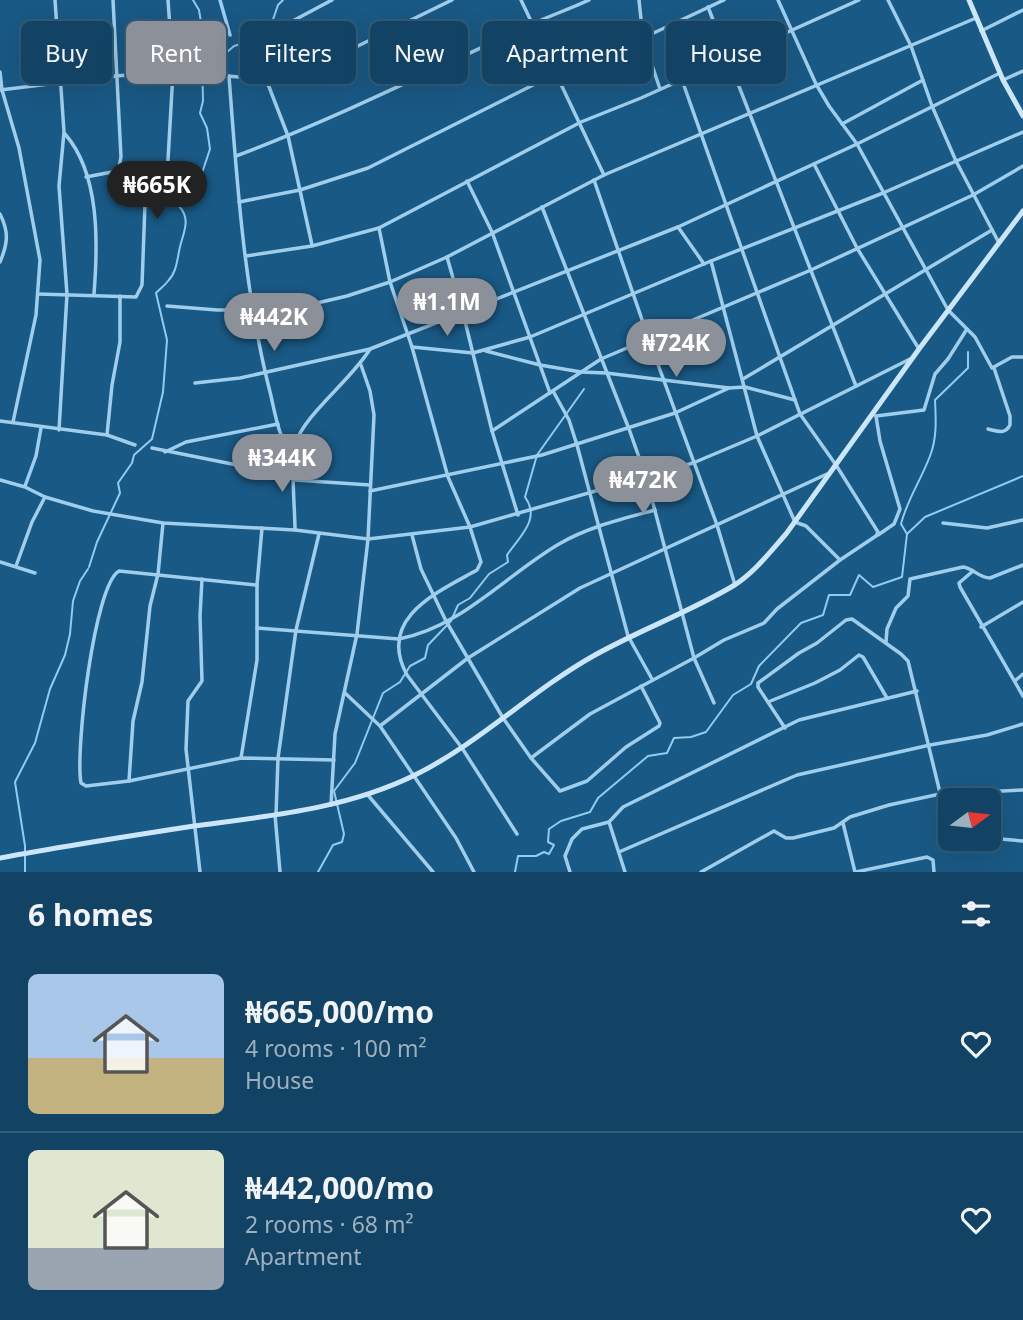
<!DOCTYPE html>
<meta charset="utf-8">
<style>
:root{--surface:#134364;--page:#204e6d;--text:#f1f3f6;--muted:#9db0bf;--line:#325c78;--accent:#8c9099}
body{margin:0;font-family:"Noto Sans",sans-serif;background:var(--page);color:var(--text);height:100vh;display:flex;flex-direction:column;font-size:26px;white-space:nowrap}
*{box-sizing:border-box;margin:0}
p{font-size:23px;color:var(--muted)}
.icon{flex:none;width:38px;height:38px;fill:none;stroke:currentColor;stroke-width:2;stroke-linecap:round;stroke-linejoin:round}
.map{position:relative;height:872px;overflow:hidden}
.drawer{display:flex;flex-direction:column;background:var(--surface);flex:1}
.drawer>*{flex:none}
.banner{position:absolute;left:21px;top:21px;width:982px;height:63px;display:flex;gap:14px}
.needle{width:46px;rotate:75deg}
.buttons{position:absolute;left:938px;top:788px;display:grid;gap:14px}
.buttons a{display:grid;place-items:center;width:63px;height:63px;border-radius:10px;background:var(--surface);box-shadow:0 7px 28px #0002,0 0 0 2px var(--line);font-size:35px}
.price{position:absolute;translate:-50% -60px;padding:0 16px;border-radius:24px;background:var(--accent);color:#fff;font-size:23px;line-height:46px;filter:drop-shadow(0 2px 4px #0008)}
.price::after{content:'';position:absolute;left:50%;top:42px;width:21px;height:16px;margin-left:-10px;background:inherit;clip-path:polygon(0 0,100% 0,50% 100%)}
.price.current{background:#222;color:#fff}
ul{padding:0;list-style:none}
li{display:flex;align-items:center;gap:21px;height:175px;padding:0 28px}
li+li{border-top:2px solid var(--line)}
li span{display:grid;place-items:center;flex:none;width:196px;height:140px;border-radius:10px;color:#555}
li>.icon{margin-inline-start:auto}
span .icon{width:84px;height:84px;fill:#fffc;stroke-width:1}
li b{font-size:30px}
h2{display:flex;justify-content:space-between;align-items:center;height:84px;padding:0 28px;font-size:30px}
.pill{padding:0 24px;border-radius:10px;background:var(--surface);box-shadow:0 7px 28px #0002,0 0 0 2px var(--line);font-size:24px;line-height:63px}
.pill.current{background:var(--accent);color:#fff}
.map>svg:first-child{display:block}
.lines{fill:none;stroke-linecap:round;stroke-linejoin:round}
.stream{stroke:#92cbef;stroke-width:2}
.street{stroke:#9fceec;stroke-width:3.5}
.secondary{stroke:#cce6f9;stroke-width:5}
</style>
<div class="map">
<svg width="1023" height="872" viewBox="0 0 1023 872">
<rect width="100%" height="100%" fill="#195985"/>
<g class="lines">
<!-- stream -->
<g class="stream">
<path d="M 203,64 L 219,59 L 234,46 L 259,39 L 269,31 L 278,5 L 283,0"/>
<path d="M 907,534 L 901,524 C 907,500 921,480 930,456 C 937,438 936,420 935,400 L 968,368 L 968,352"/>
<path d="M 89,567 L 97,542 L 120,493 L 118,483 L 132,463 L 134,455 L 152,439 L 163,392 L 167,340 L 156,293 C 160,289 165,285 168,281 C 178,271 177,256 181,243 C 185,229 190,218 179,206 L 184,192 L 194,187 L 200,179 L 210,149 L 207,128 L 200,113 L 203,101 L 202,58 L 191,40 L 196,23 L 201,22 L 199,10 L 193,0"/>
<path d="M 25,872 L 25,846 L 15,782 L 35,743 L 50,689 L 65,655 L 70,634 L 73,601 L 80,581 L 88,569"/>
<path d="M 318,872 L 333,845 L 342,842 L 344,834 L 334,791 L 355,763 L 383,693 L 400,682 L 410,666 L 425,658 L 428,645 L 451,621 L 458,605 L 470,598 L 489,574 L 508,562 L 507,555 C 520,536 541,519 525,497 L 537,455 L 584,389"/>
<path d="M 515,872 L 518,856 L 536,856 L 544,852 L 549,854 L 554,845 L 548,842 L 549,829 L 561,821 L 590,812 L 598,798 L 648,756 L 667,753 L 674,738 L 691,737 L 706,732 L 733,695 L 751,684 L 759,666 L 801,623 L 823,615 L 829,595 L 850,595 L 859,575 L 873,587 L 902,577 L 907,534 L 925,517 L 1023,476"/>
</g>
<!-- street -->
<g class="street">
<path d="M 55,0 L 64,132 L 59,186 L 67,294 L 59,430"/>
<path d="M 220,0 L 230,35"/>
<path d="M 521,0 L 604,175"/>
<path d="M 639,0 L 643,38 L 660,89"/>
<path d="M 778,0 L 816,84 L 829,106 L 857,144 L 948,310 L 975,337 L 992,368 L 1012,357 L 1023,357"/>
<path d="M 888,0 L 911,46 L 932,106 L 956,161 L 999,243"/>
<path d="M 708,7 L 856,386"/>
<path d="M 981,31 L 1023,10"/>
<path d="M 272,32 L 332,0"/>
<path d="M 0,72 L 2,90 L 19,148 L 40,260 L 36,315 L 13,422"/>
<path d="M 229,76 C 237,183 244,292 271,396 C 276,418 279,439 293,456"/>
<path d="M 266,79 L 288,136 L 312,245"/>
<path d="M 682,80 L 800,414 L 836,465 L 878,532 L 876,536 L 840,560 L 777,609 L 764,623 L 724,640 L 694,658 L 714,703"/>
<path d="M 1003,80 L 1023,71"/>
<path d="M 0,90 L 115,76 L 173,72 L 266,79 L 288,75 L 321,64 L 452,0"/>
<path d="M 842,124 L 923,80"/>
<path d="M 65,134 C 100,174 98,243 94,294"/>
<path d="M 236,156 C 337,118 432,70 530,25 C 549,16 570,9 589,0"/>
<path d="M 814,164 L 857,248 L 919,349"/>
<path d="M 86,177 L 112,172 L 119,167 L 121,157 L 113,0"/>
<path d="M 594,180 L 649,340 L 717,525 L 735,585"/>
<path d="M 467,181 L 492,232 L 550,393"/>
<path d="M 239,202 L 300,190 L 368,168 L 557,73 L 643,38 L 724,0"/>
<path d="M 0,214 C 9,232 8,243 0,262"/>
<path d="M 678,227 L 704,264"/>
<path d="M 379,228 L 390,282 L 412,347 L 448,477 L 470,527 L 481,562 L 477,570 C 438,592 376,618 407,675 L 462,748 L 517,834"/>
<path d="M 246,256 L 312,246 L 379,228 L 581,122 L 641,98 L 859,0"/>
<path d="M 447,257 L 463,313 L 492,431 L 518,515"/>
<path d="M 711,261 L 757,436 L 795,522 L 806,526 L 840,560"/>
<path d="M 38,294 L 136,297 L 142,285 L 145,204 L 161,201 L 166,195 L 173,72 L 168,0"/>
<path d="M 167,306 L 217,310 L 254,310 L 313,304 L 347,296 L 390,282 L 447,257 L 604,175 L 976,18"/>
<path d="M 412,347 L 473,353 L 530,337 L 711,261 L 883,193 L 1023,132"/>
<path d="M 486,351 L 540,365 L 581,372 L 606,373 L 729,388 L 745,387 L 795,400"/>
<path d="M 743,379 L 992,230"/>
<path d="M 195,383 L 240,378 L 370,349 L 678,227 L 857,144 L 1000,73"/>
<path d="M 553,391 L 569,420 L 577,445 L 628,636 L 652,679"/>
<path d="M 876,416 L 924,410 L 935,374 L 948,359 L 967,329"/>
<path d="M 876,416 L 880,441 L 900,509 L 894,524 L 878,535"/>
<path d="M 0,421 L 107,435 L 135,445"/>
<path d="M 988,429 C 997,431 1005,435 1010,425 L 1010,416 L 994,368"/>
<path d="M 492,431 L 601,359 L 811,270 L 973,195 L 1023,166"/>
<path d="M 107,435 L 112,385 L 120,342 L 120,296"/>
<path d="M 152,448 L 252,468 L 295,472"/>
<path d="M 165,452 L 186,442 L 278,424"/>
<path d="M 0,480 L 25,487 L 45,497 L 93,511 L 163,523 L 295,530 L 368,539 L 470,527 L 693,463 L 757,436 L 910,359"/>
<path d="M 295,480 L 370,485"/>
<path d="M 25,486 L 36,456 L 41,428"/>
<path d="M 370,491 L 542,455 L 675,413 L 729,388"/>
<path d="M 943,523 L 987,528 L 1023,520"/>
<path d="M 295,530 C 295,507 290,464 296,443 C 303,416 353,378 370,349"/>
<path d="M 412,535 L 421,569 L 446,621 L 503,718 L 531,758 L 560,791 L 587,781 L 626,747 L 659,726 L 660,723 L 641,686"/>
<path d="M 0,562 L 35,573"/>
<path d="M 16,566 L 32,522 L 45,497"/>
<path d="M 973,571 L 959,583 L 960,587 L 1023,696"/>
<path d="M 257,585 L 119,571 C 94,585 75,752 81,783 L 86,786 L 129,781 L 241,758 L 334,760"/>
<path d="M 981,627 L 1023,602"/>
<path d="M 257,628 L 399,639 C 460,628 506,575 559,544 C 588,527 622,519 655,510"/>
<path d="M 886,642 L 887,629 L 896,608 L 908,596 L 910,579 L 963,567 C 973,568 979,578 990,578 L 1023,565"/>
<path d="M 1016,680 L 1023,674"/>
<path d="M 345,693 L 380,726 L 456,838 L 474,872"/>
<path d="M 768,702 L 815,683 L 840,670 L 859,655 L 863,657 L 887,698"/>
<path d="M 380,726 L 468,658 L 580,588 L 827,474"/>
<path d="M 785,728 L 758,687 L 758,683 L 799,653 L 817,643 L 846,620 L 852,619 L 901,654 L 908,661 L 950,834"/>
<path d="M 241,758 L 257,660 L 257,585 L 262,528"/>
<path d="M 531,758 L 590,714 L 694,658 L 646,477 L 629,429 L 542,207"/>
<path d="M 129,781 L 133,721 L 142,682 L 150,606 L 158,574 L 163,523"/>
<path d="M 367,794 L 433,872"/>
<path d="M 331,805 L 335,734 L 357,634 L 368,539 L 374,415 L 370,391 L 361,365"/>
<path d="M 275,815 L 280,872"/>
<path d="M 276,815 L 278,758 L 296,630 L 319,534"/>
<path d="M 609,822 L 625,872"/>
<path d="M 843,823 L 855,872"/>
<path d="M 989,838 L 1023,841"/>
<path d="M 619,852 L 797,775 L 930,745 L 987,735 L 1023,724"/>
<path d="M 200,872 L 186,749 L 188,701 L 202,681 L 200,616 L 202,579"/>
<path d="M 570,872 L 565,856 L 572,839 L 582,829 L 609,822 L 623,807 L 799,720 L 917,691"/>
<path d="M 701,872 L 774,831 L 786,838 L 793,838 L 834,828 L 850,817 L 889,805 L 940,794 L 1023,790"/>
<path d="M 856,872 L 927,857 L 933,860 L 934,872"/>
</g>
<!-- secondary -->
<g class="secondary">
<path d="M 969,0 L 1003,80 L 1023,116"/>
<path d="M 0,858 C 64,846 129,836 194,826 C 269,816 346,809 415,775 C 480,743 532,690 595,655 C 640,630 689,612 733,586 C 754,573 770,552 786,534 L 919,349 L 1023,211"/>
</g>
</g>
</svg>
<div class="buttons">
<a><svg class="needle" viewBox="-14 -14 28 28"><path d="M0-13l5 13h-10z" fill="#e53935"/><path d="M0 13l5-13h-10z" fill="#9db0bf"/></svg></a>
</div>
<b class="price current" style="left:157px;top:221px">₦665K</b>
<b class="price" style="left:447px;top:338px">₦1.1M</b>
<b class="price" style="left:274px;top:353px">₦442K</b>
<b class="price" style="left:676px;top:379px">₦724K</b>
<b class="price" style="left:282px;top:494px">₦344K</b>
<b class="price" style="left:643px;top:516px">₦472K</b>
<div class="banner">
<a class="pill">Buy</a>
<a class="pill current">Rent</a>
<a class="pill">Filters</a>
<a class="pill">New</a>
<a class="pill">Apartment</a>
<a class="pill">House</a>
</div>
</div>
<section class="drawer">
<h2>6 homes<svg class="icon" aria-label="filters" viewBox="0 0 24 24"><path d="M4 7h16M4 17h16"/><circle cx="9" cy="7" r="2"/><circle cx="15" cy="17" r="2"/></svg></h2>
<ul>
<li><span style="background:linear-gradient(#a9c7e8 60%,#c2b280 0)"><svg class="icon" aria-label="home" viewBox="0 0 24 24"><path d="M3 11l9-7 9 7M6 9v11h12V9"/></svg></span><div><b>₦665,000/mo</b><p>4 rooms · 100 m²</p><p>House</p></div><svg class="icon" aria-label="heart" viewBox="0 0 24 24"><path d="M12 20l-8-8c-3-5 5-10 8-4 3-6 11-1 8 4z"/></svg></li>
<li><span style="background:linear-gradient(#dfe7d0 70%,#9aa5b1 0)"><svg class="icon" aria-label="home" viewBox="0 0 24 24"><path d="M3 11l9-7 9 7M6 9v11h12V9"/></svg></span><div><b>₦442,000/mo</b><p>2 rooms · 68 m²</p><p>Apartment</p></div><svg class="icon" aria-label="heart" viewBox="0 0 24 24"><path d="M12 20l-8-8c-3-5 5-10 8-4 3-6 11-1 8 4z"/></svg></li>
</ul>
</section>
